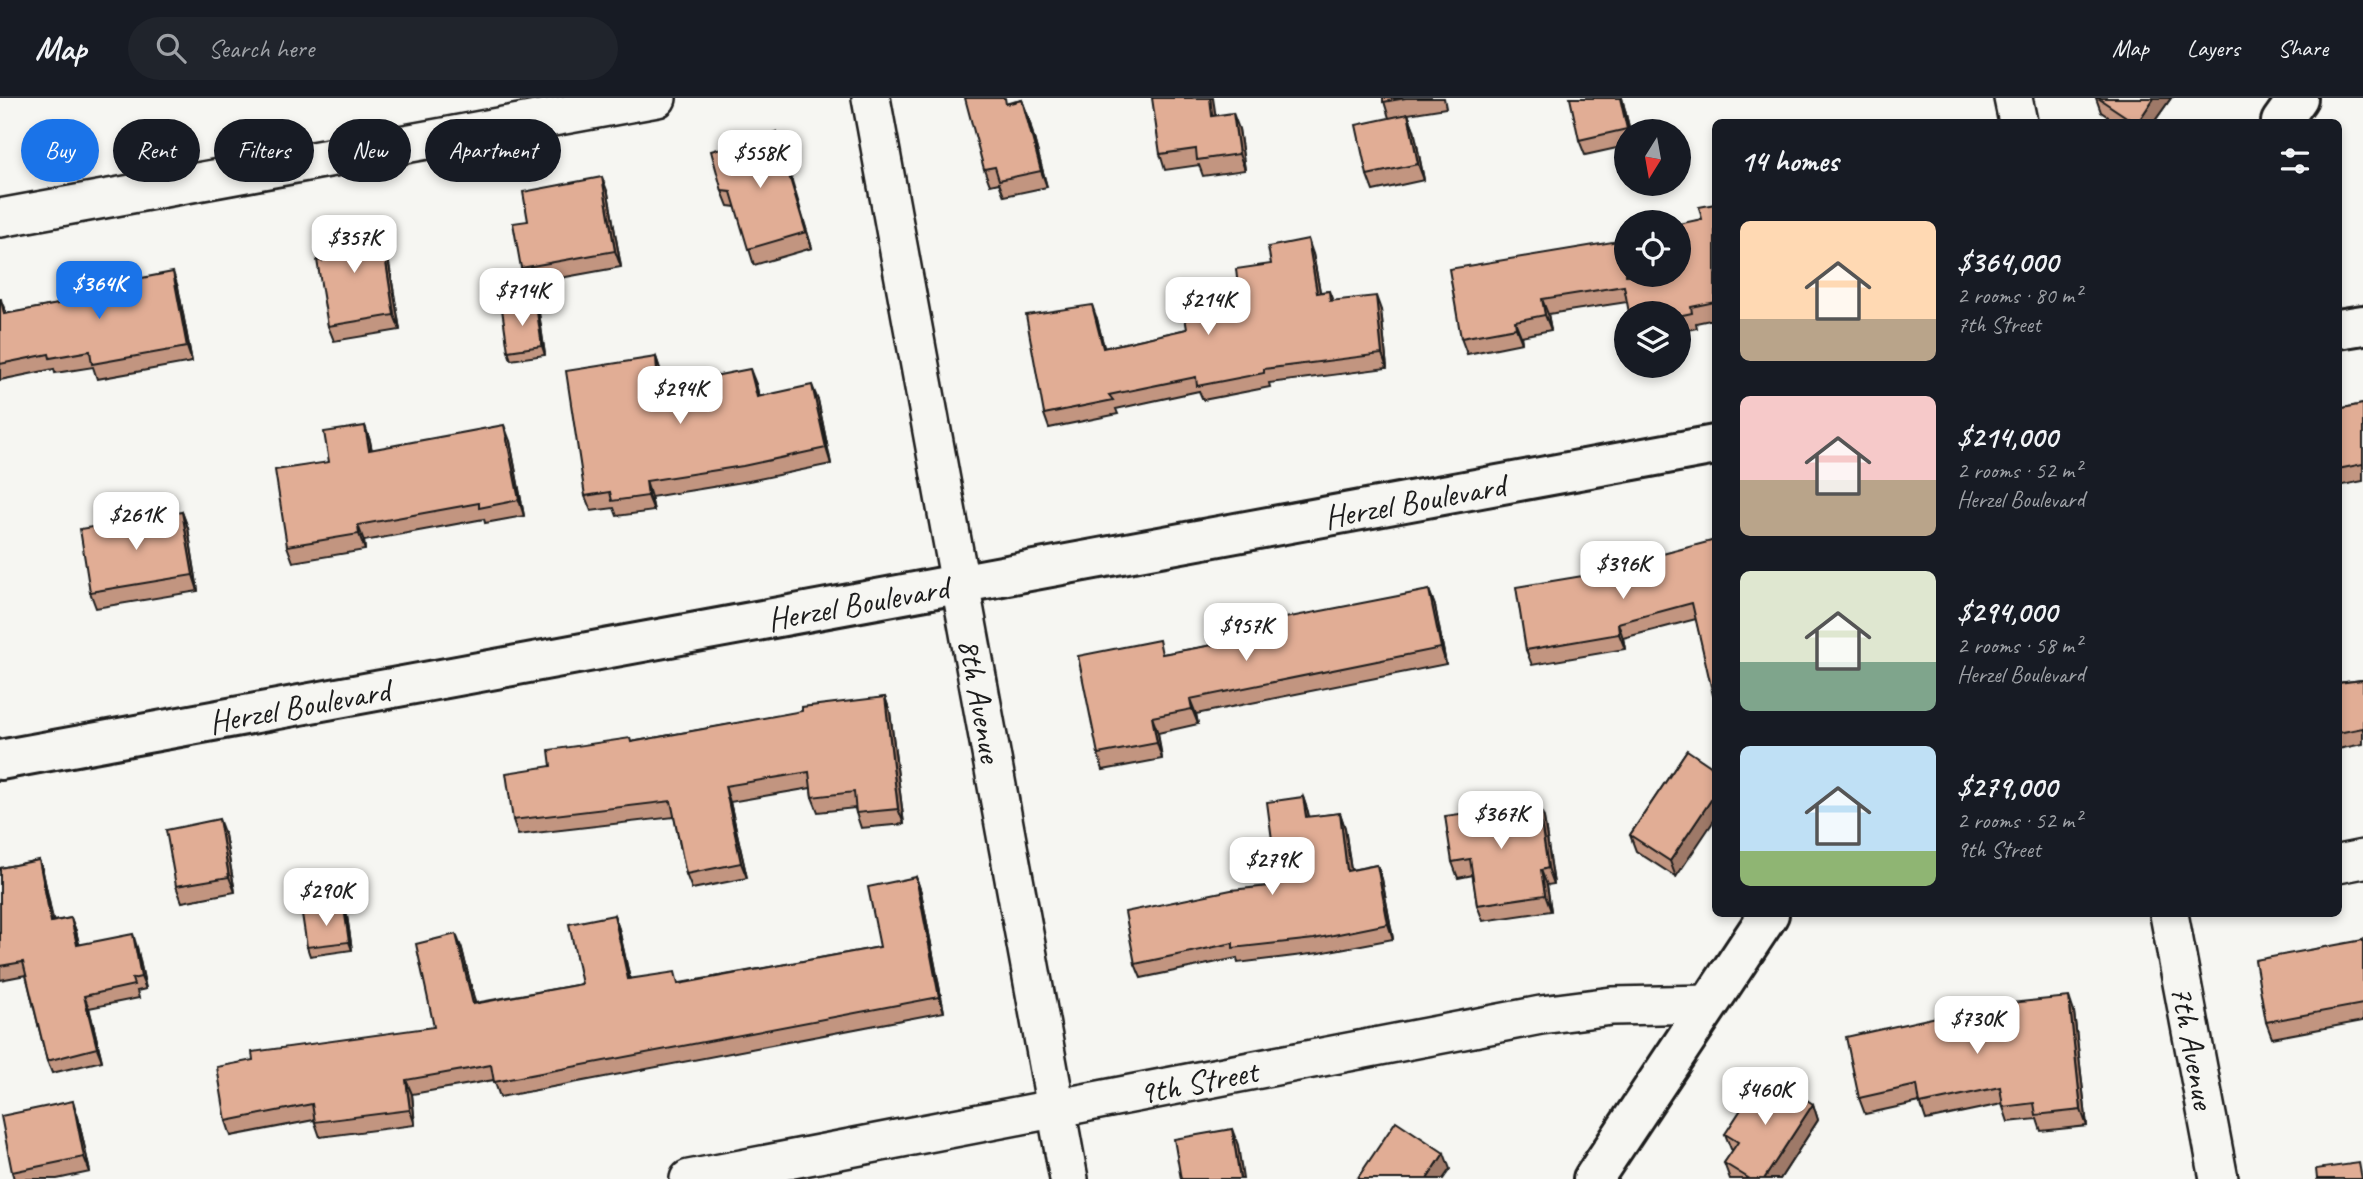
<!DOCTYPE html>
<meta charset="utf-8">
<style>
:root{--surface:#171b24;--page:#20242c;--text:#f1f3f6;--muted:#9ea1a6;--line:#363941;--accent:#1a73e8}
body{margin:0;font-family:Caveat,sans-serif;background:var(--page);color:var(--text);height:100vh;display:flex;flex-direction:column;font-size:26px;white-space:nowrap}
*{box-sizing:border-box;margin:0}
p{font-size:23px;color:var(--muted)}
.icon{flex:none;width:38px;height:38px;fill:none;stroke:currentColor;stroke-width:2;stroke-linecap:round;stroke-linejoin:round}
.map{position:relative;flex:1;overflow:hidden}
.side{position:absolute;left:1712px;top:21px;width:630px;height:798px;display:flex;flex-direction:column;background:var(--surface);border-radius:10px;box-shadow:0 4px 10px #0003}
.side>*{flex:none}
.guide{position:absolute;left:21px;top:21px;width:665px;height:63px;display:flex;gap:14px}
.needle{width:46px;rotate:191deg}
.buttons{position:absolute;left:1614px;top:21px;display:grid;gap:14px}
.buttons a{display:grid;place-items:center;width:77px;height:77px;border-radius:50%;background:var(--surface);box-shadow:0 4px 10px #0003;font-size:35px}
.price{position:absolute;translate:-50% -60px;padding:0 16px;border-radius:14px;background:#fff;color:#222;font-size:23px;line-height:46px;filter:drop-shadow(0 2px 4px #0008)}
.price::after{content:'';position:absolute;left:50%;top:42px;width:21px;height:16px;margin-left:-10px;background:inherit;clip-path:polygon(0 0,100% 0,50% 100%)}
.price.on{background:var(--accent);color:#fff}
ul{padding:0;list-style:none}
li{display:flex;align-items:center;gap:21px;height:175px;padding:0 28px}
li span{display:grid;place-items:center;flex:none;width:196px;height:140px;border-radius:10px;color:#555}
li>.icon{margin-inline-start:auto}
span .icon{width:84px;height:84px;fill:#fffc;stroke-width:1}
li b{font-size:30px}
h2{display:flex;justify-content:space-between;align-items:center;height:84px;padding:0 28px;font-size:30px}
.pill{padding:0 24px;border-radius:32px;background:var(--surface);box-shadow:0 4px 10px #0003;font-size:24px;line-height:63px}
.pill.on{background:var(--accent);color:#fff}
header{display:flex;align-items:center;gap:42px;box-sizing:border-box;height:98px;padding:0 35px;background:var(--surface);border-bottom:2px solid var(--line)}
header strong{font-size:33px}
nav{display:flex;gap:38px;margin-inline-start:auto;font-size:24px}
.search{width:490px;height:63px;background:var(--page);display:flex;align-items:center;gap:18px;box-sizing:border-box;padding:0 24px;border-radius:38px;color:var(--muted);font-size:26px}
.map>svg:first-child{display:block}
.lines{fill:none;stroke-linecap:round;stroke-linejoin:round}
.street-casing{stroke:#1c1c1c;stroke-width:42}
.secondary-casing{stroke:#1c1c1c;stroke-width:44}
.street{stroke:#f6f6f2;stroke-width:37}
.secondary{stroke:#f6f6f2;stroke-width:38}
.wall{fill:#c29580;stroke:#1c1c1c;stroke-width:2}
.shaded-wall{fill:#9e7968;stroke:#1c1c1c;stroke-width:2}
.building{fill:#e1ad95;stroke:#1c1c1c;stroke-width:2}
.labels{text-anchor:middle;stroke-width:7;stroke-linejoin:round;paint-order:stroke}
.street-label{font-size:33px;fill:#1c1c1c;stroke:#f6f6f2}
</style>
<header>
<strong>Map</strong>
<div class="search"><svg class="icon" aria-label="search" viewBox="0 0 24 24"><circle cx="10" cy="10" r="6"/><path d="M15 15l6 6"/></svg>Search here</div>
<nav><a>Map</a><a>Layers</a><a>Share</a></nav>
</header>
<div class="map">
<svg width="2363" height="1081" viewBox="0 0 2363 1081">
<rect width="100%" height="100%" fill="#f6f6f2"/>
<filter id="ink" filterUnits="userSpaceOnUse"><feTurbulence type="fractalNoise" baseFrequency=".0143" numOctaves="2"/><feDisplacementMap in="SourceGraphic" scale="14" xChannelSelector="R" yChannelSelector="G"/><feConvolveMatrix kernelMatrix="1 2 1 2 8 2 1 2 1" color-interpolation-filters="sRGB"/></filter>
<g filter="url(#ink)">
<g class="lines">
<defs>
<g id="street">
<path id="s1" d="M 871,0 L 1069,1081"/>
<path d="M 2013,0 L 2018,24"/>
<path d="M 0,120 L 657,0"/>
<path d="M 2338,766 L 2363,761"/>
<path id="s2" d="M 2169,816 L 2219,1081"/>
<path id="s3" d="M 689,1081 L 1541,917 L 1612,908 L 1709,906"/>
</g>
<g id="secondary">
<path d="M 2281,24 L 2298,0"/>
<path d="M 2338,231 L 2363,227"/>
<path id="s4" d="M 0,662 L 1715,347"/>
<path d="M 1593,1081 L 1769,816"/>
</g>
</defs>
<!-- street casing -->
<use href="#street" class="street-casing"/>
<!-- secondary casing -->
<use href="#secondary" class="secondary-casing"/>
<!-- street -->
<use href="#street" class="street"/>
<!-- secondary -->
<use href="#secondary" class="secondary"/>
</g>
<!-- wall -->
<g class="wall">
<path d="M 1383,0 L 1444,0 L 1446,10 L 1408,16 L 1414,32 L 1424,82 L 1373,93 L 1367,77 L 1389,20 Z"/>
<path d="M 1622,0 L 1630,33 L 1626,33 L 1626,48 L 1585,57 L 1579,42 Z"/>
<path d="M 2096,0 L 2171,0 L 2154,24 L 2116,24 L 2101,14 Z"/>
<path d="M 1022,2 L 1028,18 L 1047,89 L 1004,98 L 999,85 L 990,87 L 984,71 L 1008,5 Z"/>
<path d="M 1216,17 L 1239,31 L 1245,72 L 1203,78 L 1199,67 L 1165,72 L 1160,56 Z"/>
<path d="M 776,34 L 812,150 L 754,167 L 736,109 L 728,108 L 722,93 Z"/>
<path d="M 608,95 L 621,169 L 527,186 L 521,170 Z"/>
<path d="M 1715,106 L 1715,221 L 1696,225 L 1697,230 L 1678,234 L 1678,215 L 1627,204 L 1548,216 L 1551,232 L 1521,238 L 1522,245 L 1467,256 L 1461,240 L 1625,142 L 1702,121 Z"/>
<path d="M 357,125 L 361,136 L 386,148 L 400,232 L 334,243 L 328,228 L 322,163 Z"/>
<path d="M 1313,156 L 1320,194 L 1329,193 L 1333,203 L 1381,212 L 1387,270 L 1269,285 L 1270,289 L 1203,302 L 1199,293 L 1116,311 L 1118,316 L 1049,330 L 1044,316 L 1097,221 L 1104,250 L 1187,231 L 1239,198 L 1271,166 Z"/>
<path d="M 129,182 L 178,189 L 192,264 L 97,281 L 93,269 L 55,275 L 54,271 L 0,282 L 0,201 L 7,216 L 80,202 Z"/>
<path d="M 536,207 L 539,215 L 545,257 L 511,262 L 508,253 Z"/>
<path d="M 656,259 L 661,274 L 662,289 L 756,286 L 759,298 L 818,302 L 831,366 L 749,383 L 651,399 L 654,413 L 617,418 L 614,410 L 591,413 L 585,398 Z"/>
<path d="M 2363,306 L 2363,383 L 2338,388 L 2338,311 Z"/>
<path d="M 365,328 L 370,343 L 372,352 L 510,343 L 524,418 L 485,425 L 484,421 L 364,443 L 365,452 L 293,464 L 287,448 L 329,364 Z"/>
<path d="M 182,414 L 188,430 L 198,493 L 96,510 L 90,494 Z"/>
<path d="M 1715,442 L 1715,602 L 1696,521 L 1623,540 L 1625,551 L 1532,567 L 1526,552 L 1661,465 Z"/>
<path d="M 1429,492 L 1435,508 L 1446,566 L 1196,616 L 1198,626 L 1158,635 L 1162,661 L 1103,672 L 1098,656 L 1164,556 L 1230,544 Z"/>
<path d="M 2363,582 L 2363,646 L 2338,651 L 2338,585 Z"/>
<path d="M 885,599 L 890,614 L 904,726 L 861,730 L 856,715 L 855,710 L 818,714 L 812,699 L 811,690 L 730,704 L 747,780 L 692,791 L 686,776 L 674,719 L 518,737 L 513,722 L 551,668 L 631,644 Z"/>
<path d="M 1687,652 L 1676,779 L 1636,753 L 1630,737 Z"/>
<path d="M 1303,699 L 1308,714 L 1309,719 L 1340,715 L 1345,730 L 1351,772 L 1377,767 L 1382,781 L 1393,841 L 1319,855 L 1238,865 L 1237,860 L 1141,880 L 1135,866 L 1278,787 Z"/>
<path d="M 1538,705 L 1544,720 L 1554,786 L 1547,787 L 1551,813 L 1483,823 L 1477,807 L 1473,777 L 1458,780 L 1452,764 Z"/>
<path d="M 225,737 L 235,794 L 182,804 L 176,788 Z"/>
<path d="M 39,762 L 43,774 L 53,823 L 71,820 L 76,833 L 79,846 L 137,849 L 146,891 L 137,893 L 139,900 L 89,910 L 102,963 L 52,975 L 47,963 L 26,877 L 0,882 L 0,770 Z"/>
<path d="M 916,779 L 921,794 L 944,914 L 500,999 L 494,982 L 412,996 L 415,1027 L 320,1039 L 314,1022 L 231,1038 L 226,1023 L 434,929 L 462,851 L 475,905 L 582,886 L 614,817 L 619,831 L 630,881 L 680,885 L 880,849 Z"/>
<path d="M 344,810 L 347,818 L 352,852 L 310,858 L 307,849 Z"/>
<path d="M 2363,842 L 2363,923 L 2272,940 L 2266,924 Z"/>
<path d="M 2074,914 L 2087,1028 L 2041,1033 L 2037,1021 L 2008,1024 L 2002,1006 L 1926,1022 L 1920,1004 L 1865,1016 L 1859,1000 Z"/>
<path d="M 1813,1006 L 1818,1022 L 1780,1081 L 1730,1081 L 1724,1065 L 1733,1053 L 1731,1051 L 1725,1036 Z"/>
<path d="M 78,1019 L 90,1074 L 57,1081 L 14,1081 L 12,1074 Z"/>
</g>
<!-- shaded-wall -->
<g class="shaded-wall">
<path d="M 1210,0 L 1213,0 L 1218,33 L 1212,18 Z"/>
<path d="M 1620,0 L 1622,0 L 1630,33 L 1628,33 Z"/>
<path d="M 2154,0 L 2171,0 L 2154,24 L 2138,24 Z"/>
<path d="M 1022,2 L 1028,18 L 1047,89 L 1041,73 Z"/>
<path d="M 1233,15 L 1239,31 L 1245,72 L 1239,56 Z"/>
<path d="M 1408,16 L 1414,32 L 1424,82 L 1418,66 Z"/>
<path d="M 776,34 L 782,49 L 812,150 L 806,134 Z"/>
<path d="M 602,79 L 608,95 L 621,169 L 615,153 Z"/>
<path d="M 381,132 L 386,148 L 400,232 L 394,217 Z"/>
<path d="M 1308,141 L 1313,156 L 1323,209 L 1317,195 Z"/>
<path d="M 173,174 L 178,189 L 192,264 L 187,249 Z"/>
<path d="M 1376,198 L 1381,212 L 1387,270 L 1382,256 Z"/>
<path d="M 1542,201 L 1548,216 L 1551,232 L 1545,217 Z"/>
<path d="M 536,207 L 539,215 L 545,257 L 542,248 Z"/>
<path d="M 1092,207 L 1097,221 L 1108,265 L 1103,250 Z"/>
<path d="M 1515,223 L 1521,238 L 1522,245 L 1516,230 Z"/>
<path d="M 656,259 L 661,274 L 663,305 L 658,289 Z"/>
<path d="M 750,271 L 756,286 L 762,314 L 757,299 Z"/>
<path d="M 812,287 L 818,302 L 831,366 L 826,350 Z"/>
<path d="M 504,327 L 510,343 L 524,418 L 519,402 Z"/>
<path d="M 365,328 L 370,343 L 374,368 L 369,352 Z"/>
<path d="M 646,383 L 651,399 L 654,413 L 648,398 Z"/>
<path d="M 182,414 L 188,430 L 198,493 L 193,477 Z"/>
<path d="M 358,427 L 364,443 L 365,452 L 359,436 Z"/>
<path d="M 1429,492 L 1435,508 L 1446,566 L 1441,550 Z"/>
<path d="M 1618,525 L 1623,540 L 1625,551 L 1619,536 Z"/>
<path d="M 885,599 L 890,614 L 904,726 L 898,711 Z"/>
<path d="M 1190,601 L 1196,616 L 1198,626 L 1192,611 Z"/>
<path d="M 1152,619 L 1158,635 L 1162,661 L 1157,645 Z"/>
<path d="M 725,688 L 730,704 L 747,780 L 741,765 Z"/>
<path d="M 1715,696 L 1715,721 L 1676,779 L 1670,763 Z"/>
<path d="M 1303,699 L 1308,714 L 1311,734 L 1306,719 Z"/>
<path d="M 1538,705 L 1544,720 L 1554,786 L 1548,770 Z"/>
<path d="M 1340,715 L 1345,730 L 1353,787 L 1347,773 Z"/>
<path d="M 219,721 L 225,737 L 235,794 L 229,779 Z"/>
<path d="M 39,762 L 43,774 L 56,836 L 51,824 Z"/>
<path d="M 1377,767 L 1382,781 L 1393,841 L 1388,826 Z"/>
<path d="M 1541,772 L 1547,787 L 1551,813 L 1545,797 Z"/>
<path d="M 916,779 L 921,794 L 944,914 L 939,899 Z"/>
<path d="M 344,810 L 347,818 L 352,852 L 349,844 Z"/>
<path d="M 614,817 L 619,831 L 633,896 L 628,881 Z"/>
<path d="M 71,820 L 76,833 L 82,859 L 77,847 Z"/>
<path d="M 133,836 L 137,849 L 146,891 L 141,879 Z"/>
<path d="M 456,836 L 462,851 L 479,921 L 473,906 Z"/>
<path d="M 84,898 L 89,910 L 102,963 L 97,950 Z"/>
<path d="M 2069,899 L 2074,914 L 2087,1028 L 2081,1012 Z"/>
<path d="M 406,982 L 412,996 L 415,1027 L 410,1012 Z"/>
<path d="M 73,1003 L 78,1019 L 90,1074 L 84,1059 Z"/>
<path d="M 1813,1006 L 1818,1022 L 1780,1081 L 1764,1081 Z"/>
<path d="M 1232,1031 L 1238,1047 L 1243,1081 L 1240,1081 Z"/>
<path d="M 1444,1055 L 1450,1071 L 1443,1081 L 1427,1081 Z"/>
</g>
<!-- building -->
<g class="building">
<path d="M 965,0 L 1005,0 L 1006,6 L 1022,2 L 1041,73 L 999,82 L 995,69 L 984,71 Z"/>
<path d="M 1152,0 L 1210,0 L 1212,18 L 1233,15 L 1239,56 L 1197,62 L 1196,51 L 1160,56 Z"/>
<path d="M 1383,0 L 1406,0 L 1383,4 Z"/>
<path d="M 1570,0 L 1620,0 L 1627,31 L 1579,42 Z"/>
<path d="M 2098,0 L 2154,0 L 2138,24 L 2134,24 Z"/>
<path d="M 1408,16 L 1418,66 L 1367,77 L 1356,27 Z"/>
<path d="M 776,34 L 806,134 L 748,151 L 731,94 L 722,93 L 711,53 Z"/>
<path d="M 602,79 L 615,153 L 521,170 L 513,125 L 528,123 L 523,94 Z"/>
<path d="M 1715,106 L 1715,204 L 1691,209 L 1692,215 L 1678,218 L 1678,215 L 1629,215 L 1624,188 L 1542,201 L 1545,217 L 1515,223 L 1516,230 L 1461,240 L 1449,171 L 1625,142 L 1624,136 L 1626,136 L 1626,177 L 1678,177 L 1678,126 L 1702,121 L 1699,109 Z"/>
<path d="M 357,125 L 359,136 L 381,132 L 394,217 L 328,228 L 317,162 L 322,163 L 317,131 Z"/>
<path d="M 1308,141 L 1317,195 L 1329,193 L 1330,203 L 1376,198 L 1382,256 L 1264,271 L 1264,275 L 1197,288 L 1196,279 L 1109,297 L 1113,302 L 1044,316 L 1026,217 L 1092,207 L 1103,250 L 1187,231 L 1183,207 L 1239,198 L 1236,171 L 1271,166 L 1268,149 Z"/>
<path d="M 124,169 L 126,183 L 173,174 L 187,249 L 92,266 L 90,253 L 50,260 L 49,256 L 0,266 L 0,201 L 1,201 L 4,216 L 80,202 L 76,177 Z"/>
<path d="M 536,207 L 542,248 L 508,253 L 502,211 Z"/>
<path d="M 656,259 L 658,289 L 750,271 L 757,299 L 812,287 L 826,350 L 743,368 L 646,383 L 648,398 L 612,403 L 610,394 L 585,398 L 566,273 Z"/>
<path d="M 2363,306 L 2363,366 L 2338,371 L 2338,311 Z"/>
<path d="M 504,327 L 519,402 L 479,410 L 479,405 L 358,427 L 359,436 L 287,448 L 275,372 L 329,364 L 324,334 L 365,328 L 369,352 Z"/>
<path d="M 182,414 L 193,477 L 90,494 L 80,431 Z"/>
<path d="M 1715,442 L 1715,596 L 1713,597 L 1692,505 L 1618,525 L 1619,536 L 1526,552 L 1516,489 L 1661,465 L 1659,457 Z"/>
<path d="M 1429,492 L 1441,550 L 1190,601 L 1192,611 L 1152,619 L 1157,645 L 1098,656 L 1078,558 L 1159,542 L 1162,556 L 1230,544 L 1228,531 Z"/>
<path d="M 2363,582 L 2363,630 L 2338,635 L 2338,585 Z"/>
<path d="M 885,599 L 898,711 L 856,715 L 854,694 L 812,699 L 809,674 L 725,688 L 741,765 L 686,776 L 671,703 L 513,722 L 506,675 L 551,668 L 549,652 L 630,640 L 631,644 L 802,613 L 802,609 Z"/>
<path d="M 1687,652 L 1715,671 L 1715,696 L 1670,763 L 1630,737 Z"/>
<path d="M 1303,699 L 1306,719 L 1340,715 L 1347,773 L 1377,767 L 1388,826 L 1314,841 L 1233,850 L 1233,845 L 1135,866 L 1125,814 L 1231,792 L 1278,787 L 1267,704 Z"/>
<path d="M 1538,705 L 1548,770 L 1541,772 L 1545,797 L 1477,807 L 1470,761 L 1452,764 L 1445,718 Z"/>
<path d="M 219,721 L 229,779 L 176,788 L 166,732 Z"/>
<path d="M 39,762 L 51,824 L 71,820 L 77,847 L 133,836 L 141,879 L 132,881 L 134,887 L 84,898 L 97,950 L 47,963 L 23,864 L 0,868 L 0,770 Z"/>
<path d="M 916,779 L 939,899 L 494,984 L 491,967 L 406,982 L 410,1012 L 315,1024 L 312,1006 L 226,1023 L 217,969 L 253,962 L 252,954 L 434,929 L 416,846 L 456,836 L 473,906 L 582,886 L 569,826 L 614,817 L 628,881 L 675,874 L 678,886 L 880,849 L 868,789 Z"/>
<path d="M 344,810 L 349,844 L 307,849 L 302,816 Z"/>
<path d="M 2363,842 L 2363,906 L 2266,924 L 2255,862 Z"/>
<path d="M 2069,899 L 2081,1012 L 2036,1017 L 2034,1005 L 2003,1009 L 2000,989 L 1920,1006 L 1917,987 L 1859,1000 L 1846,939 L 1991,907 Z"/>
<path d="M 1765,975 L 1813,1006 L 1764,1081 L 1750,1081 L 1724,1065 L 1738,1044 L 1725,1036 Z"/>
<path d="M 73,1003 L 84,1059 L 12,1074 L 1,1018 Z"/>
<path d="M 1396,1023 L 1444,1055 L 1427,1081 L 1357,1081 Z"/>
<path d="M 1232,1031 L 1240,1081 L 1181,1081 L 1174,1041 Z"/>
<path d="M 2359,1065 L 2362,1081 L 2317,1081 L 2316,1071 Z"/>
</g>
</g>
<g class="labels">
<!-- street labels -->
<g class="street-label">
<text dy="12" stroke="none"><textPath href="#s4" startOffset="1438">Herzel Boulevard</textPath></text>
<text dy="12" stroke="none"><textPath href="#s4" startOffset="872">Herzel Boulevard</textPath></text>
<text dy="12" stroke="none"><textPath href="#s1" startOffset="612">8th Avenue</textPath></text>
<text dy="12" stroke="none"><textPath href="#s4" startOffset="304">Herzel Boulevard</textPath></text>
<text dy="12" stroke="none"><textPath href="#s2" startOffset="135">7th Avenue</textPath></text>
<text dy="12" stroke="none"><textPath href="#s3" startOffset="518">9th Street</textPath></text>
</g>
</g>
</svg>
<div class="buttons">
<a><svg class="needle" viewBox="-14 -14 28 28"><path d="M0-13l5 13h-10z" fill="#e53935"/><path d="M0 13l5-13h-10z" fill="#9ea1a6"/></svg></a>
<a><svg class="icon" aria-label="locate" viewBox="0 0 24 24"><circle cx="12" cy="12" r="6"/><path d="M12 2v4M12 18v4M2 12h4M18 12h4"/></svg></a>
<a><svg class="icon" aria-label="layers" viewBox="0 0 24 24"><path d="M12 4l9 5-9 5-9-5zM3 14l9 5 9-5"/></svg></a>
</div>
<b class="price" style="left:760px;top:92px">$558K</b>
<b class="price" style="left:354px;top:177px">$357K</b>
<b class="price on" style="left:99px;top:223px">$364K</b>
<b class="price" style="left:522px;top:230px">$714K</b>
<b class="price" style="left:1208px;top:239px">$214K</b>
<b class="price" style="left:680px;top:328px">$294K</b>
<b class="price" style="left:136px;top:454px">$261K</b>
<b class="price" style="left:1623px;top:503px">$396K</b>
<b class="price" style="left:1246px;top:565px">$957K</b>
<b class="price" style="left:1501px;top:753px">$367K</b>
<b class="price" style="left:1272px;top:799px">$279K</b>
<b class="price" style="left:326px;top:830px">$290K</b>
<b class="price" style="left:1977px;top:958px">$730K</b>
<b class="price" style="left:1765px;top:1029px">$460K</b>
<div class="guide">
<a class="pill on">Buy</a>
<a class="pill">Rent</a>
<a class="pill">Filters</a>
<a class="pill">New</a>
<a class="pill">Apartment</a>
</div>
<section class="side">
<h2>14 homes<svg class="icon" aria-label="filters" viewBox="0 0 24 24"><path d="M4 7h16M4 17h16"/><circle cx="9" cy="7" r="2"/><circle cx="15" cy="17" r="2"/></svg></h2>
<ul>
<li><span style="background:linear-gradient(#ffd9b3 70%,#b9a48a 0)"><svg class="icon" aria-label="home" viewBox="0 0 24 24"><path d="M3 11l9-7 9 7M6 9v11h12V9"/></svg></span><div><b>$364,000</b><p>2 rooms · 80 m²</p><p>7th Street</p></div></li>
<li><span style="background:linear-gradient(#f6c9c9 60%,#b9a48a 0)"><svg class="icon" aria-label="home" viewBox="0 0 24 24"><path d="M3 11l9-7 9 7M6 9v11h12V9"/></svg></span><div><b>$214,000</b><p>2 rooms · 52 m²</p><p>Herzel Boulevard</p></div></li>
<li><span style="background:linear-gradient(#dfe7d0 65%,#7fa58c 0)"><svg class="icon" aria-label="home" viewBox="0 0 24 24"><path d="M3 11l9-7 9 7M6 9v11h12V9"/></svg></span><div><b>$294,000</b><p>2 rooms · 58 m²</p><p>Herzel Boulevard</p></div></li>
<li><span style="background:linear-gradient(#bfe0f5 75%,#8fb573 0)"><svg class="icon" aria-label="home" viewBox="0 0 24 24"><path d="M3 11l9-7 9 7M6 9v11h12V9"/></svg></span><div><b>$279,000</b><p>2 rooms · 52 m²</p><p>9th Street</p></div></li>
</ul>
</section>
</div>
